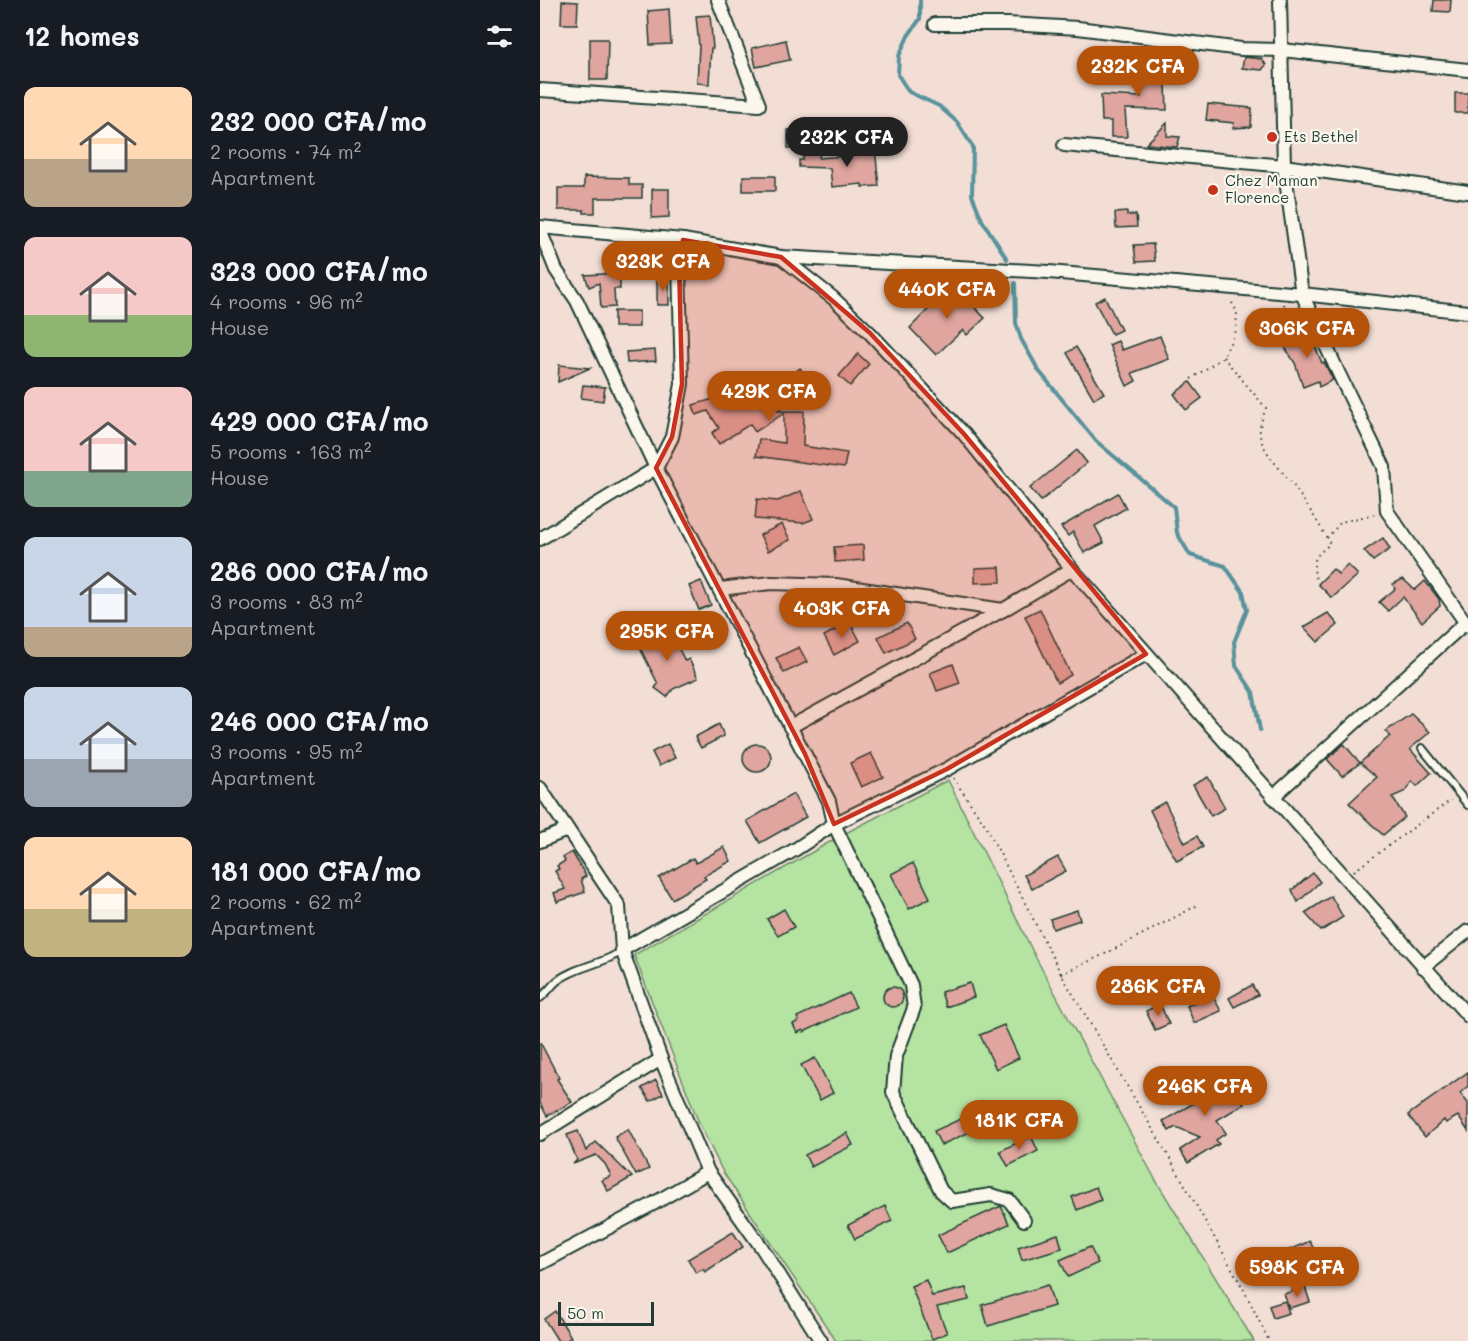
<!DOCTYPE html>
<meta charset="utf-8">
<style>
:root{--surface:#171b24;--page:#20242c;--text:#f1f3f6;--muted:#9ea1a6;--accent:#b45309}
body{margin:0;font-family:Mali,sans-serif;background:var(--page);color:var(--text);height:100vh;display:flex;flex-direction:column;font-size:22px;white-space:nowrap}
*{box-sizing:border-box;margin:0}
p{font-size:20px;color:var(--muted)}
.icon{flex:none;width:33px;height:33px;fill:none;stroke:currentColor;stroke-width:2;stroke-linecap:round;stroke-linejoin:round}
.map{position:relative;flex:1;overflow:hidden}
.drawer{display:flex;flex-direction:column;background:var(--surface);width:540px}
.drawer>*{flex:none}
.scale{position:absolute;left:18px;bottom:15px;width:96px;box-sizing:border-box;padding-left:6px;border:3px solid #1f3d34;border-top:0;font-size:16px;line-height:21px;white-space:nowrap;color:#1f3d34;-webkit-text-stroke:4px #fbf7ec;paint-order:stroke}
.price{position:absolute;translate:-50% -51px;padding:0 14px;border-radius:21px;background:var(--accent);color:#fff;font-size:20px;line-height:39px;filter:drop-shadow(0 2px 3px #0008)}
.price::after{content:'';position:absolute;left:50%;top:36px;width:18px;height:14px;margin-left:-9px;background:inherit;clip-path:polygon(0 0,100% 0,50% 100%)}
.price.current{background:#222;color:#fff}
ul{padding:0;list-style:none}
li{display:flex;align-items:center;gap:18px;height:150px;padding:0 24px}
li span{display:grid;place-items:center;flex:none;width:168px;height:120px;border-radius:12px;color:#555}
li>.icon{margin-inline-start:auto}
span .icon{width:72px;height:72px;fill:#fffc;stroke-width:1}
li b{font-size:26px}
h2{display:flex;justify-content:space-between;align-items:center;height:72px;padding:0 24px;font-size:26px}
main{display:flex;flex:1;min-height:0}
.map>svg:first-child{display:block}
.green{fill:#b5e3a1;stroke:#6a906a;stroke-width:1.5}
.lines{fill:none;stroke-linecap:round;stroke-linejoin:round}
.stream{stroke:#59929b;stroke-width:4}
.building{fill:#dfa59e;stroke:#1f3d34;stroke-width:1.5}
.service-casing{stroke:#1f3d34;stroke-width:10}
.minor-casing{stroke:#1f3d34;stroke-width:16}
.path{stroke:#1f3d34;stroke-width:2;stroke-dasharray:1.5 4.5;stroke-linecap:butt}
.service{stroke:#fbf7ec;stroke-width:6}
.minor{stroke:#fbf7ec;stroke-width:12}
.marked{fill:#c8321e;fill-opacity:0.2;stroke:#c8321e;stroke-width:4.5;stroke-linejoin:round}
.poi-dot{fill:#c8321e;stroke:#fbf7ec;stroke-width:2}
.labels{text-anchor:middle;stroke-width:4.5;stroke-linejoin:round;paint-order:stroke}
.poi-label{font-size:15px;fill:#1f3d34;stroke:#fbf7ec;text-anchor:start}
</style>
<main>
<section class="drawer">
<h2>12 homes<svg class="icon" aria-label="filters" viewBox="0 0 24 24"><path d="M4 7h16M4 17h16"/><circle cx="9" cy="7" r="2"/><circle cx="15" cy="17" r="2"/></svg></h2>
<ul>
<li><span style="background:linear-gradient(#ffd9b3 60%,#b9a48a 0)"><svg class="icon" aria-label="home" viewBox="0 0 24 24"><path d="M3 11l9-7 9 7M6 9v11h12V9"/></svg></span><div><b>232 000 CFA/mo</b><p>2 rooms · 74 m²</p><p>Apartment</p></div></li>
<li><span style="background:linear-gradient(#f6c9c9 65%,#8fb573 0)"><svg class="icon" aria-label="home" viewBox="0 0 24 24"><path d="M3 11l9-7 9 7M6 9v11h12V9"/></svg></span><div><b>323 000 CFA/mo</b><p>4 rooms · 96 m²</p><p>House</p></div></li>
<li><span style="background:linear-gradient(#f6c9c9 70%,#7fa58c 0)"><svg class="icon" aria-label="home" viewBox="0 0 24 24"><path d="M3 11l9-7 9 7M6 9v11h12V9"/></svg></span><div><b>429 000 CFA/mo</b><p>5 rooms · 163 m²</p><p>House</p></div></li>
<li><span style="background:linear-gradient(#c9d6e8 75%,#b9a48a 0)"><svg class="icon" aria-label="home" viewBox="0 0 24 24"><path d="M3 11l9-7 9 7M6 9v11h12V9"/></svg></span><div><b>286 000 CFA/mo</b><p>3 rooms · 83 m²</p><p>Apartment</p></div></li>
<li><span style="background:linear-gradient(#c9d6e8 60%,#9aa5b1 0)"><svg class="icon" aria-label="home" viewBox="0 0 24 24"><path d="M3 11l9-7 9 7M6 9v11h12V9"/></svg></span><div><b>246 000 CFA/mo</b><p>3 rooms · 95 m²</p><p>Apartment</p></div></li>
<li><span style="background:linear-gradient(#ffd9b3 60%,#c2b280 0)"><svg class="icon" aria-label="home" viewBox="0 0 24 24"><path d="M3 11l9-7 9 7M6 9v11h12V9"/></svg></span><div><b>181 000 CFA/mo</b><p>2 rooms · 62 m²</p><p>Apartment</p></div></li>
</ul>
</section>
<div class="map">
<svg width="928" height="1341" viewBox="0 0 928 1341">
<rect width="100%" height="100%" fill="#f3ded5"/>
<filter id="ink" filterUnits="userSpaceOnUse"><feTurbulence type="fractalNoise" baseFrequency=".0167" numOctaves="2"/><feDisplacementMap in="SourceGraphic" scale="12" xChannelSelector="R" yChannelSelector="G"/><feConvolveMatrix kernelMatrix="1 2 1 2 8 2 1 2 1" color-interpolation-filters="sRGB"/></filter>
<g filter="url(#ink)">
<!-- green -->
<path class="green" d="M 408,780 L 496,958 L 615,1179 L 714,1341 L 296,1341 L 183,1172 L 159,1123 L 94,955 L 300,836 Z"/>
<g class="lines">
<!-- stream -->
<g class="stream">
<path d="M 380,0 L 380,19 L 368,36 L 359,56 L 358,75 L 369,92 L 399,106 L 417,122 L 433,147 L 432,195 L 442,220 L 467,259"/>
<path d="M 475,283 L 476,323 L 481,339 L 499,371 L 556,441 L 634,507 L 637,533 L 650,555 L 685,566 L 703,592 L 707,610 L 694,642 L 696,666 L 713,692 L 720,730"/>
</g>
</g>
<!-- building -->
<g class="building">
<path d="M 894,0 L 911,0 L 910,12 L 893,11 Z"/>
<path d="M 22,1 L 38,2 L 37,24 L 21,24 Z"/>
<path d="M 129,9 L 131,44 L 110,45 L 108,11 Z"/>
<path d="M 170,15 L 173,48 L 171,48 L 169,84 L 157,83 L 159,46 L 156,16 Z"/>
<path d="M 50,39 L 68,39 L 67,80 L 50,80 Z"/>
<path d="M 246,40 L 250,60 L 216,67 L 212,48 Z"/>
<path d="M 704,57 L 722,59 L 726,65 L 722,70 L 702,68 Z"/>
<path d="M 625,58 L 627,110 L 585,109 L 587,137 L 571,137 L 571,121 L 562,121 L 561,95 L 601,97 L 600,59 Z"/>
<rect x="915" y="93" width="13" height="20"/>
<path d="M 668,104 L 712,108 L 711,127 L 693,128 L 694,123 L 666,120 Z"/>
<path d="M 627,123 L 627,136 L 640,137 L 637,147 L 606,144 Z"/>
<path d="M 248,130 L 270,130 L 269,149 L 248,148 Z"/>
<path d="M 335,148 L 339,186 L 322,187 L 322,184 L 292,187 L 290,168 L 259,167 L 259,160 L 263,160 L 263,152 L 280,152 L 279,158 L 319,155 L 319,149 Z"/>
<rect x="203" y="176" width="32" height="15"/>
<path d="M 44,177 L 89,178 L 89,185 L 102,185 L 102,198 L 55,198 L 55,213 L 44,213 L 44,210 L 18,210 L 18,188 L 44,188 Z"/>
<path d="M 112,189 L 129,189 L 129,217 L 112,218 Z"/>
<path d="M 587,212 L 587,215 L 596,215 L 597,227 L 576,228 L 575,213 Z"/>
<path d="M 613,244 L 615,261 L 596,262 L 594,245 Z"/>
<path d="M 80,273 L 80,289 L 74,289 L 75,307 L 61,308 L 59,283 L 49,287 L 45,275 Z"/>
<rect x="117" y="279" width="12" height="26"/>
<path d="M 414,283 L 422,291 L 420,293 L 445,318 L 427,335 L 423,330 L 396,355 L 370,328 Z"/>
<path d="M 565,297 L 581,330 L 572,334 L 555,302 Z"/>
<rect x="74" y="311" width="25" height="16"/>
<path d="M 767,327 L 782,363 L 784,362 L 793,380 L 779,387 L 778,381 L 763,387 L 755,363 L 741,341 Z"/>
<path d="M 620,336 L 629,359 L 592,373 L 596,381 L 587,386 L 569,345 L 578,341 L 582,350 Z"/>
<path d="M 536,347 L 564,393 L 554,399 L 527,353 Z"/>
<path d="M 115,350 L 116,361 L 87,363 L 86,352 Z"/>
<path d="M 318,354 L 329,364 L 310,386 L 299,376 Z"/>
<path d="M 19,365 L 50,368 L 18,382 Z"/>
<path d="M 260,368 L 272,385 L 238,411 L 264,411 L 263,446 L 307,453 L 304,468 L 216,456 L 219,439 L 244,443 L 244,413 L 215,432 L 210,424 L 179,444 L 172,433 L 179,428 L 168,411 L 156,415 L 153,405 L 220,385 L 225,401 L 249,383 L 246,379 Z"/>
<path d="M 650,382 L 662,398 L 646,410 L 634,394 Z"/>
<path d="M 43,385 L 65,387 L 63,401 L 41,398 Z"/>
<path d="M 537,450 L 547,463 L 501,501 L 490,488 Z"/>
<path d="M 261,491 L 273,519 L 263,523 L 215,519 L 217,499 L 238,501 Z"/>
<path d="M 578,493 L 586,508 L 555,526 L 564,543 L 544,553 L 533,532 L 528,536 L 521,527 Z"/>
<path d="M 242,524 L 250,540 L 228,551 L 220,535 Z"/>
<path d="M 843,538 L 850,549 L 833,561 L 824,551 Z"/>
<path d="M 323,545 L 324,560 L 295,562 L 294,547 Z"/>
<path d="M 808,565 L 818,575 L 792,598 L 778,584 L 793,569 L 798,574 Z"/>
<path d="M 460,567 L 461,582 L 435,583 L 435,568 Z"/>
<path d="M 863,579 L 875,590 L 885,581 L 899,599 L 900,606 L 882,622 L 863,597 L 848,611 L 839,602 L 855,589 L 853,584 Z"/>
<path d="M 161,581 L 171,605 L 159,610 L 149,586 Z"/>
<path d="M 500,609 L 531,675 L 517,683 L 485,616 Z"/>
<path d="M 788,613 L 798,625 L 778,642 L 764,627 Z"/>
<path d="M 310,622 L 320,641 L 294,655 L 284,636 Z"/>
<path d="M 367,623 L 375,639 L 346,653 L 338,637 Z"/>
<path d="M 128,627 L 145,661 L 149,659 L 158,678 L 133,689 L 127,697 L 115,688 L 118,684 L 97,642 Z"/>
<path d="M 259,647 L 267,662 L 244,673 L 236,658 Z"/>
<path d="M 413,664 L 420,683 L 397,691 L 390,673 Z"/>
<path d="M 871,714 L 890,732 L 870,749 L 891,773 L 877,786 L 872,781 L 866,791 L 852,797 L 865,817 L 843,835 L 809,803 L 837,777 L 820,763 L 850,736 L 846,731 Z"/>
<path d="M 179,724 L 184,736 L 161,748 L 155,737 Z"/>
<circle cx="217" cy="758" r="14"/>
<path d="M 128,744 L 135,758 L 119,766 L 112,752 Z"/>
<path d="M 804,744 L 820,763 L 802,776 L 787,759 Z"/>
<path d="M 331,753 L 343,777 L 321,787 L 310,763 Z"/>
<path d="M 668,777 L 685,808 L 671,816 L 653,785 Z"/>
<path d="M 253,794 L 266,817 L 220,843 L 207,821 Z"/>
<path d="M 625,802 L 645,843 L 657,836 L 663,847 L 637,861 L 625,841 L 610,810 Z"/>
<path d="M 184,847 L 191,861 L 164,876 L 166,879 L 132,899 L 119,878 L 153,858 L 156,863 Z"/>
<path d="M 32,852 L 46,876 L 41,879 L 45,892 L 17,902 L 14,893 L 25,889 L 15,871 L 19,869 L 17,866 L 25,861 L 23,857 Z"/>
<path d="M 518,857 L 526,871 L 492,889 L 484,875 Z"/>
<path d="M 373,863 L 390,898 L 369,909 L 351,874 Z"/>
<path d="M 773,873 L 780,882 L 758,902 L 752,890 Z"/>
<path d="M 791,896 L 803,917 L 781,931 L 765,913 Z"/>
<path d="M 244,909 L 254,927 L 238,936 L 227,919 Z"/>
<path d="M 537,910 L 540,920 L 513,929 L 510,919 Z"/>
<path d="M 623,970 L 626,976 L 632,973 L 637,982 L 606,998 L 599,982 Z"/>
<path d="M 430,983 L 434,997 L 406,1007 L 401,992 Z"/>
<path d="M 712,985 L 718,995 L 694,1007 L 689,998 Z"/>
<circle cx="353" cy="997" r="10"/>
<path d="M 309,993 L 316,1007 L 264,1032 L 263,1030 L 257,1033 L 253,1024 L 259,1021 L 257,1017 Z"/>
<path d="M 672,995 L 681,1011 L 654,1023 L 647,1006 Z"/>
<path d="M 620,1004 L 629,1024 L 615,1030 L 606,1011 Z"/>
<path d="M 464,1025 L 479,1058 L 456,1069 L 440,1035 Z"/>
<path d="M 0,1042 L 19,1078 L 17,1079 L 32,1102 L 7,1116 L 0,1103 Z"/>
<path d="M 275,1058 L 293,1093 L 280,1100 L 261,1065 Z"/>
<path d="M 668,1071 L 680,1092 L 693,1085 L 704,1104 L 677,1120 L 686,1133 L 676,1140 L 679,1144 L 648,1163 L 640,1150 L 660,1137 L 636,1127 L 629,1131 L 623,1121 L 664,1097 L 654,1079 Z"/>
<path d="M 928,1072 L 928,1086 L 920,1093 L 928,1103 L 928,1131 L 918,1116 L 906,1123 L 904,1120 L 885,1137 L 868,1115 Z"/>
<path d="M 116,1080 L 123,1094 L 110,1101 L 102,1088 Z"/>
<path d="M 436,1112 L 443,1126 L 401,1145 L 394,1131 Z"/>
<path d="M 88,1129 L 109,1169 L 96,1175 L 75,1137 Z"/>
<path d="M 38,1131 L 46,1151 L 56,1142 L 92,1177 L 68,1191 L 62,1180 L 71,1176 L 65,1164 L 56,1155 L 33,1164 L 37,1160 L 27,1135 Z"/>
<path d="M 307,1133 L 313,1145 L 271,1167 L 265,1155 Z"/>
<path d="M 491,1136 L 498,1151 L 468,1166 L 460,1151 Z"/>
<path d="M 556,1187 L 561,1200 L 537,1210 L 532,1197 Z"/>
<path d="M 345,1206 L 352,1221 L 315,1239 L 308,1225 Z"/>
<path d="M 461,1206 L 469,1224 L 407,1253 L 398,1235 Z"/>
<path d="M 193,1232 L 203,1247 L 165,1272 L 163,1269 L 156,1273 L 148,1259 Z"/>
<path d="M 518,1234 L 522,1248 L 482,1260 L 478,1247 Z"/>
<path d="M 770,1241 L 777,1257 L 736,1274 L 730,1258 Z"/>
<path d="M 550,1247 L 558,1263 L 528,1277 L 520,1260 Z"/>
<path d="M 724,1252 L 730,1266 L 712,1273 L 706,1260 Z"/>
<path d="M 386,1280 L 392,1296 L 426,1288 L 429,1300 L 397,1307 L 407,1333 L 392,1339 L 371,1286 Z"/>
<path d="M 508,1285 L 514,1306 L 448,1326 L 442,1305 Z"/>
<path d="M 765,1287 L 770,1302 L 749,1308 L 744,1294 Z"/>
<path d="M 745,1301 L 749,1313 L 733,1318 L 729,1306 Z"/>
<path d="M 15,1311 L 31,1337 L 25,1341 L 18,1341 L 4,1319 Z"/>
</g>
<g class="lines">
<defs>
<g id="service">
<path d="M 882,748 L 928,805"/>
<path d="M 0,998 C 7,993 11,986 17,981 C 36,966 62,965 82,951"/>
</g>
<g id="minor">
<path d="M 740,0 L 744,166 L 762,294 L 799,374 L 844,467 L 847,511 L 928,626"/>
<path d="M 395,24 L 468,24 L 538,28 L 701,49 L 742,50 L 928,70"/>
<path d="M 0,90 L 219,105 L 178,0"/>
<path d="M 524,145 L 744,166 L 928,192"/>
<path d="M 0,227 L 143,240 L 241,257 L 509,272 L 762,294 L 928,312"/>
<path d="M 0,230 L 16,270 L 37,301 L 116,468 L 289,801 L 294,824 L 256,849 L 82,950"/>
<path d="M 241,257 L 293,298 L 330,333 L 424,434 L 532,569 L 928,1016"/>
<path d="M 0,539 L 116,468 L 132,437 L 142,384 L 139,263 L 143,240"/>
<path d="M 180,589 L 231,583 L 296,585 L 463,610"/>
<path d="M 250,727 L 463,610 L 532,569"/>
<path d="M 0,788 L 79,906 L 82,950 L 121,1059 L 168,1172 L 222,1248 L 281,1341"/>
<path d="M 733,797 L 925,623"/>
<path d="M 0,841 L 27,830"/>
<path d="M 883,967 L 928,931"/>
<path d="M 0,1134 L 121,1059"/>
<path d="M 484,1220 L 469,1200 L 451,1195 L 412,1201 L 401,1191 L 353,1092 L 356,1056 L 374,1008 L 371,985 L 294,824 L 407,769 L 606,654"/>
<path d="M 0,1264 L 113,1204 L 168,1172"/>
</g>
</defs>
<!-- service casing -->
<use href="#service" class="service-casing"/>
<!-- minor casing -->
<use href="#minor" class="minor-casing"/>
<!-- path -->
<g class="path">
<path d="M 744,304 L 751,333"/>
<path d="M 683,357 L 726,408 C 723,417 719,425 720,435 C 721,450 744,473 753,485 C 766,504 779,523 790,544 C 775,556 771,560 776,580"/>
<path d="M 651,379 L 683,357 L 696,331 L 697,312 L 690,299"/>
<path d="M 787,538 L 801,522 L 835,514"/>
<path d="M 413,778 L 446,826 L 521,974 L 629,1157 L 704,1290 L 729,1341"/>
<path d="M 814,871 L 911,800"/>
<path d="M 521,974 L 567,953 L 660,904"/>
</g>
<!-- service -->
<use href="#service" class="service"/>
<!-- minor -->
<use href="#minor" class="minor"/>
</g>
</g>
<!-- marked area -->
<path class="marked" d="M 143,240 L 241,257 L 330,333 L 424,434 L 606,654 L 407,769 L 294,824 L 265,754 L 116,468 L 132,437 L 142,384 L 139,263 Z"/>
<!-- markers -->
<g class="poi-dot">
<circle cx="732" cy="137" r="6"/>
<circle cx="673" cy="190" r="6"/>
</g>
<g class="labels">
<!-- poi labels -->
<g class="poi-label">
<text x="744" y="142">Ets Bethel</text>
<text x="685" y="186">Chez Maman<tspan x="685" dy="17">Florence</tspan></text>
</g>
</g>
</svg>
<div class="scale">50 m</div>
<b class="price" style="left:598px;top:97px">232K CFA</b>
<b class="price current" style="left:307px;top:168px">232K CFA</b>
<b class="price" style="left:123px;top:292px">323K CFA</b>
<b class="price" style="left:407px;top:320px">440K CFA</b>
<b class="price" style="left:767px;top:359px">306K CFA</b>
<b class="price" style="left:229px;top:422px">429K CFA</b>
<b class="price" style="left:302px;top:639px">403K CFA</b>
<b class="price" style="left:127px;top:662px">295K CFA</b>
<b class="price" style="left:618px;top:1017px">286K CFA</b>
<b class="price" style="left:665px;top:1117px">246K CFA</b>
<b class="price" style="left:479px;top:1151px">181K CFA</b>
<b class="price" style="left:757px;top:1298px">598K CFA</b>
</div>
</main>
